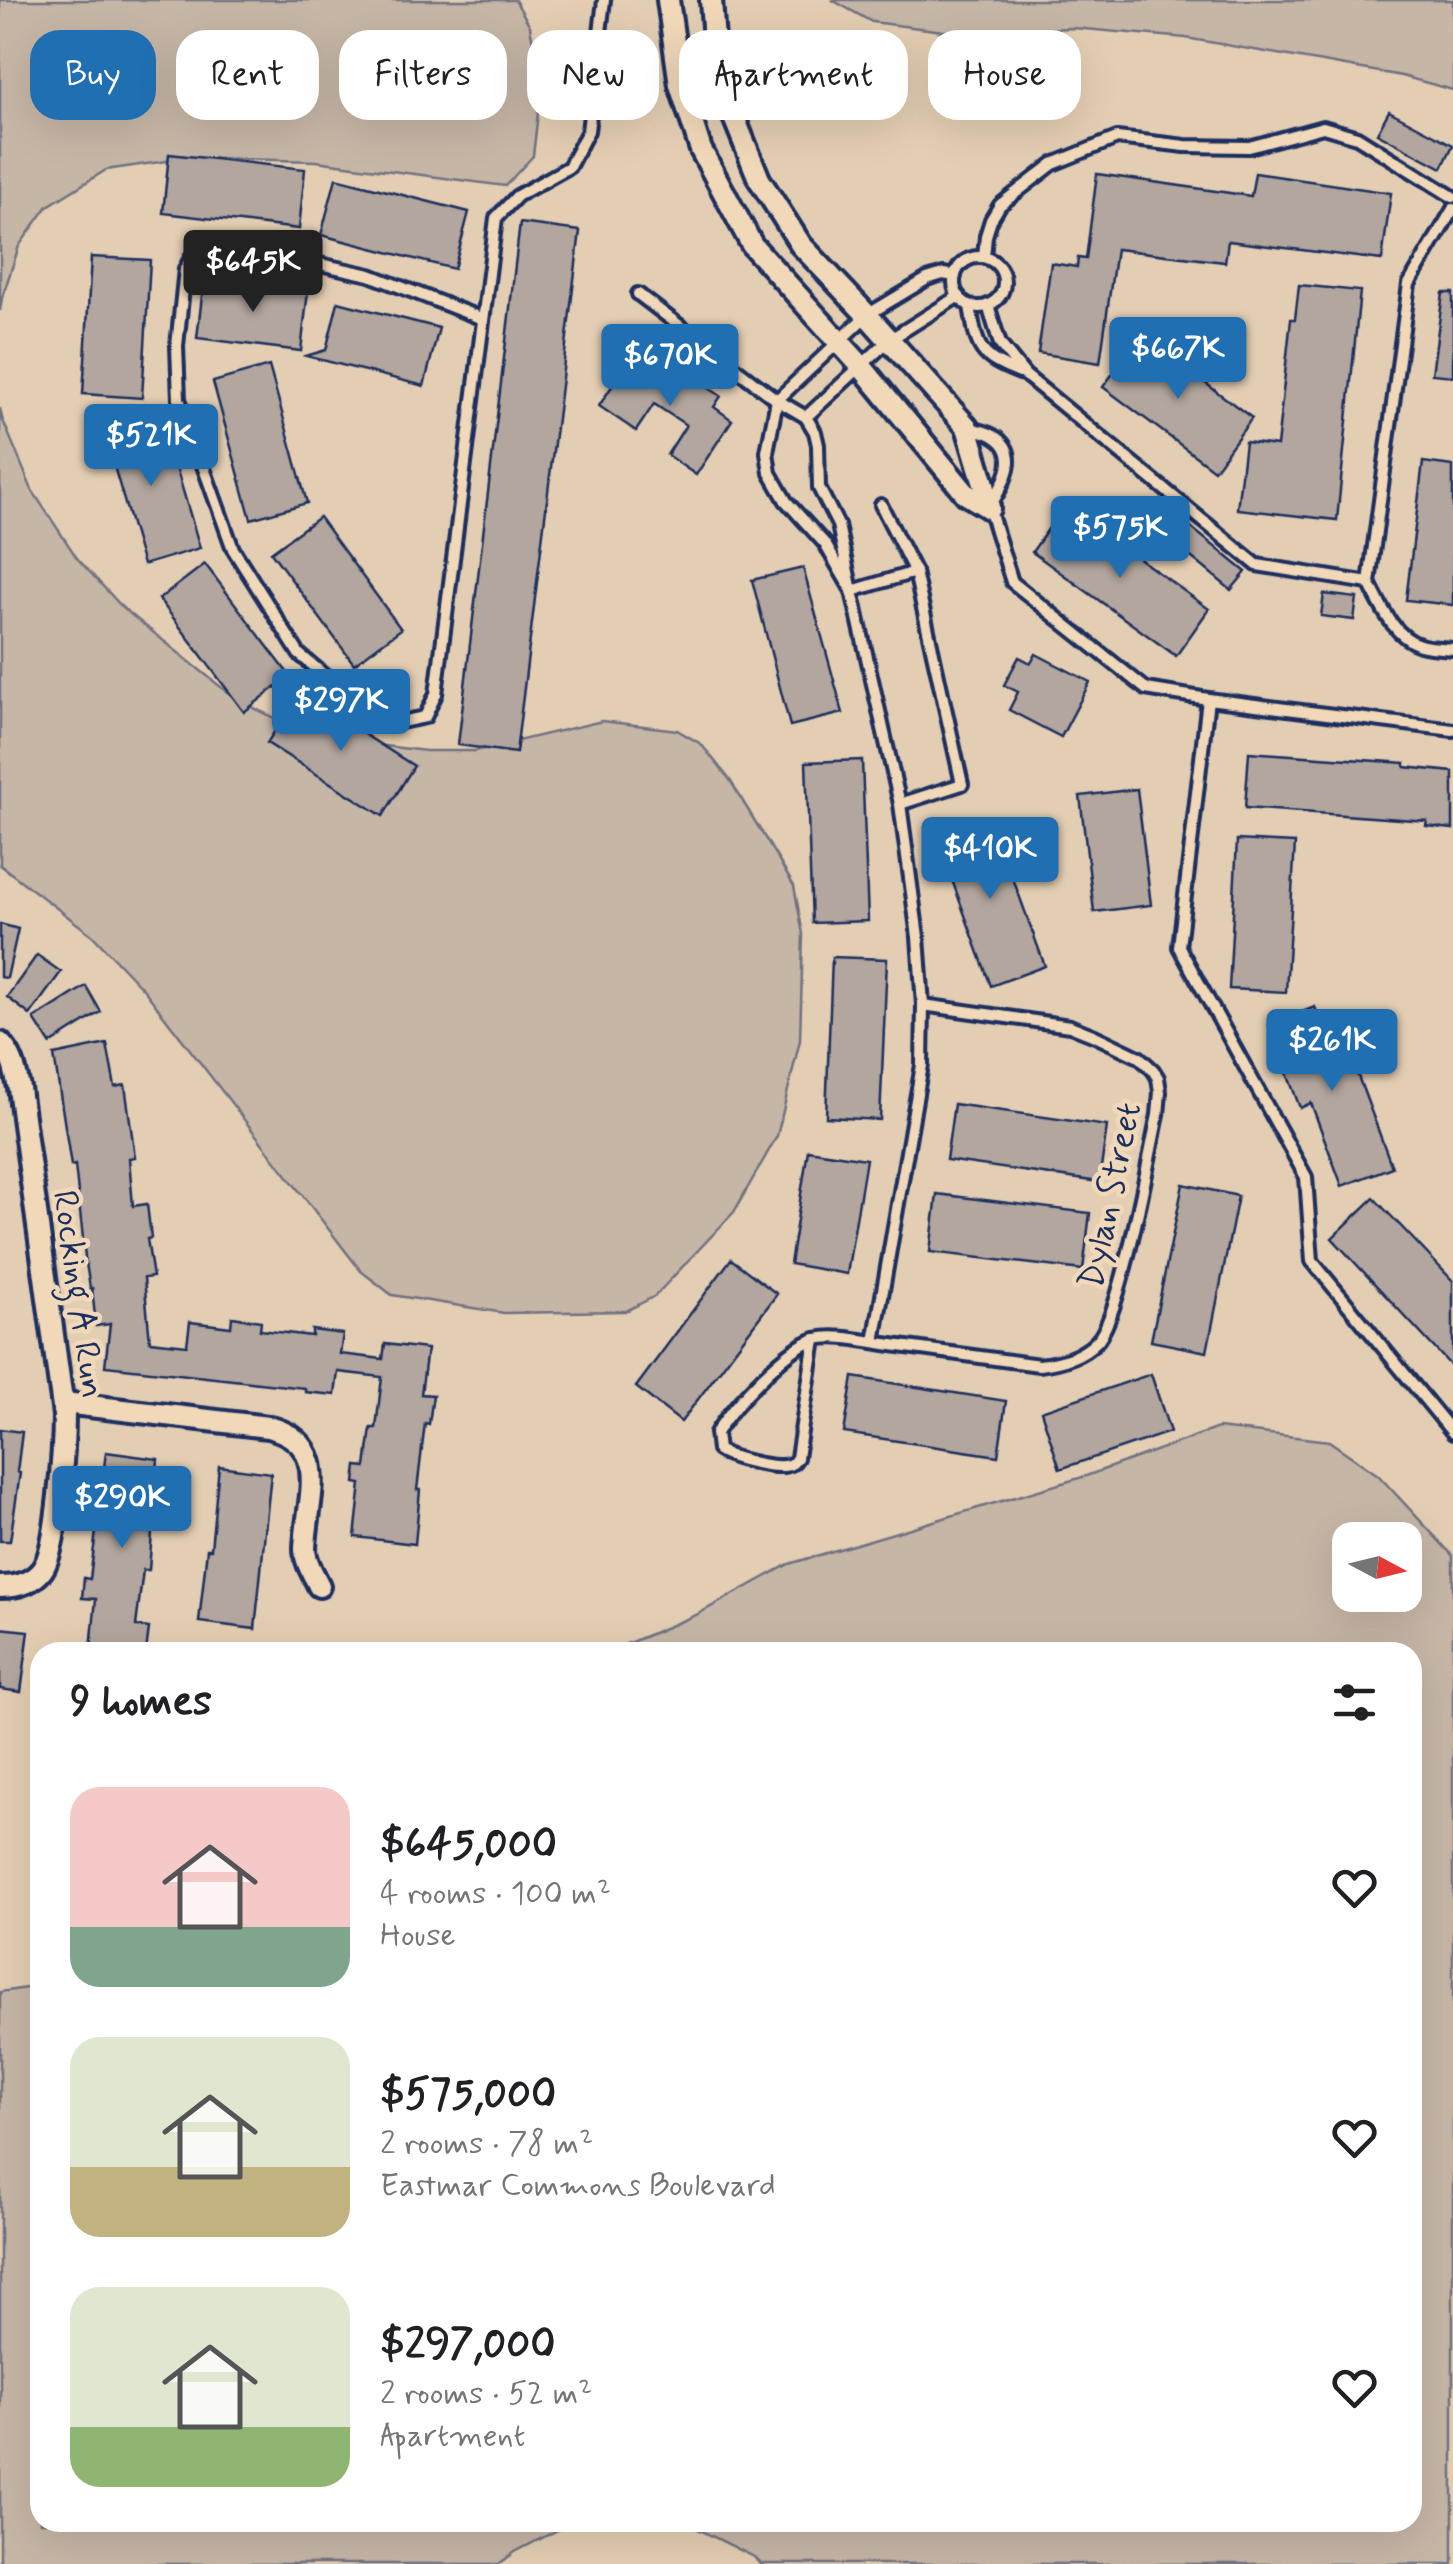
<!DOCTYPE html>
<meta charset="utf-8">
<style>
:root{--surface:#fff;--page:#f6f6f6;--text:#202124;--muted:#757577;--accent:#1f6fb2}
body{margin:0;font-family:Mynerve,sans-serif;background:var(--page);color:var(--text);height:100vh;display:flex;flex-direction:column;font-size:38px;white-space:nowrap}
*{box-sizing:border-box;margin:0}
p{font-size:32px;color:var(--muted)}
.icon{flex:none;width:55px;height:55px;fill:none;stroke:currentColor;stroke-width:2;stroke-linecap:round;stroke-linejoin:round}
.map{position:relative;flex:1;overflow:hidden}
.sheet{position:absolute;left:30px;top:1642px;width:1392px;height:890px;display:flex;flex-direction:column;background:var(--surface);border-radius:30px;box-shadow:0 10px 40px #0002}
.sheet>*{flex:none}
.banner{position:absolute;left:30px;top:30px;width:1395px;height:90px;display:flex;gap:20px}
.needle{width:65px;rotate:97deg}
.tools{position:absolute;left:1332px;top:1522px;display:grid;gap:20px}
.tools a{display:grid;place-items:center;width:90px;height:90px;border-radius:20px;background:var(--surface);box-shadow:0 10px 40px #0002;font-size:50px}
.price{position:absolute;translate:-50% -85px;padding:0 22px;border-radius:10px;background:var(--accent);color:#fff;font-size:32px;line-height:65px;filter:drop-shadow(0 2px 5px #0008)}
.price::after{content:'';position:absolute;left:50%;top:60px;width:30px;height:22px;margin-left:-15px;background:inherit;clip-path:polygon(0 0,100% 0,50% 100%)}
.price.on{background:#222;color:#fff}
ul{padding:0;list-style:none}
li{display:flex;align-items:center;gap:30px;height:250px;padding:0 40px}
li span{display:grid;place-items:center;flex:none;width:280px;height:200px;border-radius:30px;color:#555}
li>.icon{margin-inline-start:auto}
span .icon{width:120px;height:120px;fill:#fffc;stroke-width:1}
li b{font-size:42px}
h2{display:flex;justify-content:space-between;align-items:center;height:120px;padding:0 40px;font-size:42px}
.tag{padding:0 35px;border-radius:30px;background:var(--surface);box-shadow:0 10px 40px #0002;font-size:35px;line-height:90px}
.tag.on{background:var(--accent);color:#fff}
.map>svg:first-child{display:block}
.green{fill:#c6b6a6;stroke:#707282;stroke-width:2.5;fill-rule:evenodd}
.building{fill:#b2a69e;stroke:#1b2f5e;stroke-width:2.5}
.lines{fill:none;stroke-linecap:round;stroke-linejoin:round}
.lane-casing{stroke:#1b2f5e;stroke-width:18}
.street-casing{stroke:#1b2f5e;stroke-width:28}
.lane{stroke:#f1d8b8;stroke-width:10}
.street{stroke:#f1d8b8;stroke-width:20}
.labels{text-anchor:middle;stroke-width:9;stroke-linejoin:round;paint-order:stroke}
.street-label{font-size:35px;fill:#1b2f5e;stroke:#f1d8b8}
</style>
<div class="map">
<svg width="1453" height="2564" viewBox="0 0 1453 2564">
<rect width="100%" height="100%" fill="#e4ceb3"/>
<filter id="ink" filterUnits="userSpaceOnUse"><feTurbulence type="fractalNoise" baseFrequency=".01" numOctaves="2"/><feDisplacementMap in="SourceGraphic" scale="20" xChannelSelector="R" yChannelSelector="G"/><feConvolveMatrix kernelMatrix="1 2 1 2 8 2 1 2 1" color-interpolation-filters="sRGB"/></filter>
<g filter="url(#ink)">
<!-- green -->
<g class="green">
<path d="M 0,0 L 515,0 L 530,26 L 541,87 L 533,156 L 505,186 L 316,161 L 187,158 L 106,170 L 48,206 L 19,246 L 2,298 L 0,311 Z"/>
<path d="M 832,0 L 1453,0 L 1453,90 L 1402,76 L 1186,38 L 1073,28 L 951,32 L 872,22 Z"/>
<path d="M 0,408 L 2,418 L 32,490 L 77,558 L 123,608 L 237,700 L 317,738 L 426,751 L 475,751 L 602,721 L 677,730 L 701,744 L 730,780 L 794,886 L 803,934 L 800,1040 L 777,1136 L 734,1212 L 655,1296 L 626,1311 L 504,1313 L 392,1295 L 361,1271 L 144,990 L 92,935 L 0,865 Z"/>
<path d="M 1218,1428 L 1329,1441 L 1378,1475 L 1453,1556 L 1453,2564 L 761,2564 L 754,2557 L 686,2523 L 1412,2522 L 1412,1652 L 607,1652 L 696,1615 L 789,1564 L 1086,1476 ZM 1350,1540 L 1405,1540 L 1405,1595 L 1350,1595 Z"/>
<path d="M 40,1979 L 40,2522 L 571,2523 L 515,2552 L 499,2564 L 0,2564 L 0,1992 L 26,1988 Z"/>
</g>
<!-- building -->
<g class="building">
<path d="M 1389,111 L 1453,145 L 1442,168 L 1377,133 Z"/>
<path d="M 169,154 L 305,169 L 299,229 L 163,213 Z"/>
<path d="M 1255,173 L 1391,193 L 1382,260 L 1228,241 L 1225,262 L 1116,249 L 1100,363 L 1038,353 L 1051,263 L 1077,267 L 1078,258 L 1086,259 L 1097,174 L 1251,196 Z"/>
<path d="M 336,178 L 469,212 L 454,269 L 321,235 Z"/>
<path d="M 520,223 L 580,231 L 516,753 L 458,745 Z"/>
<path d="M 91,257 L 150,260 L 142,398 L 83,394 Z"/>
<path d="M 204,279 L 308,291 L 301,351 L 197,338 Z"/>
<path d="M 1299,285 L 1360,291 L 1337,520 L 1237,509 L 1245,442 L 1277,446 L 1291,319 L 1295,319 Z"/>
<path d="M 1443,293 L 1453,293 L 1453,376 L 1432,374 Z"/>
<path d="M 338,302 L 439,328 L 424,386 L 306,356 L 326,350 Z"/>
<path d="M 1141,335 L 1252,418 L 1214,470 L 1103,387 Z"/>
<path d="M 633,354 L 678,383 L 685,372 L 721,396 L 714,407 L 732,420 L 696,475 L 667,455 L 686,425 L 654,404 L 636,431 L 599,406 Z"/>
<path d="M 269,366 L 307,503 L 251,519 L 213,382 Z"/>
<path d="M 160,413 L 200,548 L 143,565 L 103,429 Z"/>
<path d="M 1423,462 L 1453,466 L 1453,605 L 1406,600 Z"/>
<path d="M 1065,505 L 1209,609 L 1176,656 L 1032,552 Z"/>
<path d="M 319,517 L 401,629 L 354,664 L 271,552 Z"/>
<path d="M 1188,525 L 1246,572 L 1231,590 L 1174,543 Z"/>
<path d="M 205,564 L 290,676 L 244,712 L 159,599 Z"/>
<path d="M 803,568 L 843,713 L 790,726 L 752,580 Z"/>
<path d="M 1324,594 L 1357,598 L 1354,620 L 1321,616 Z"/>
<path d="M 1036,654 L 1090,682 L 1061,737 L 1009,710 L 1018,692 L 1004,685 L 1019,657 L 1031,663 Z"/>
<path d="M 299,693 L 414,766 L 383,816 L 267,743 Z"/>
<path d="M 1249,752 L 1405,763 L 1405,767 L 1453,772 L 1453,829 L 1426,826 L 1427,821 L 1245,808 Z"/>
<path d="M 862,760 L 868,921 L 812,923 L 806,762 Z"/>
<path d="M 1137,789 L 1151,905 L 1094,912 L 1080,796 Z"/>
<path d="M 984,817 L 994,845 L 1000,843 L 1045,966 L 991,986 L 935,834 Z"/>
<path d="M 1237,840 L 1295,843 L 1286,992 L 1229,989 Z"/>
<path d="M 0,924 L 18,929 L 7,978 L 0,977 Z"/>
<path d="M 37,955 L 61,972 L 30,1015 L 7,997 Z"/>
<path d="M 832,957 L 887,959 L 880,1120 L 826,1117 Z"/>
<path d="M 86,986 L 101,1012 L 50,1044 L 34,1019 Z"/>
<path d="M 1315,1007 L 1325,1034 L 1340,1028 L 1392,1167 L 1342,1186 L 1311,1103 L 1300,1108 L 1269,1025 Z"/>
<path d="M 107,1044 L 115,1087 L 125,1085 L 135,1157 L 129,1158 L 133,1206 L 147,1204 L 151,1238 L 147,1239 L 153,1277 L 144,1278 L 150,1341 L 187,1345 L 190,1322 L 231,1327 L 232,1317 L 261,1321 L 260,1330 L 312,1336 L 312,1330 L 343,1334 L 340,1354 L 383,1359 L 385,1344 L 427,1349 L 421,1394 L 433,1395 L 429,1424 L 425,1423 L 417,1490 L 420,1490 L 415,1544 L 355,1537 L 361,1484 L 355,1483 L 357,1466 L 366,1467 L 371,1428 L 376,1428 L 382,1377 L 338,1372 L 335,1395 L 305,1392 L 305,1388 L 105,1366 L 110,1324 L 96,1326 L 92,1288 L 90,1288 L 85,1257 L 75,1165 L 71,1166 L 54,1055 Z"/>
<path d="M 954,1104 L 1107,1126 L 1099,1182 L 946,1160 Z"/>
<path d="M 808,1150 L 866,1159 L 847,1274 L 790,1264 Z"/>
<path d="M 1183,1184 L 1238,1196 L 1207,1352 L 1151,1341 Z"/>
<path d="M 937,1194 L 1090,1213 L 1083,1270 L 930,1252 Z"/>
<path d="M 1374,1198 L 1453,1281 L 1453,1368 L 1332,1238 Z"/>
<path d="M 731,1259 L 777,1294 L 681,1422 L 636,1387 Z"/>
<path d="M 1151,1374 L 1170,1432 L 1060,1469 L 1041,1411 Z"/>
<path d="M 853,1377 L 1006,1401 L 998,1456 L 844,1433 Z"/>
<path d="M 0,1429 L 22,1432 L 17,1472 L 20,1473 L 10,1541 L 0,1541 Z"/>
<path d="M 106,1452 L 158,1459 L 149,1570 L 143,1570 L 136,1626 L 149,1628 L 146,1652 L 91,1648 L 96,1599 L 82,1598 L 84,1578 L 90,1579 Z"/>
<path d="M 219,1466 L 271,1473 L 255,1629 L 199,1622 L 207,1549 L 211,1549 Z"/>
<path d="M 0,1628 L 29,1631 L 21,1692 L 0,1689 Z"/>
</g>
<g class="lines">
<defs>
<g id="lane">
<path d="M 984,257 L 986,236 L 991,220 L 1000,205 L 1053,164 L 1117,138 L 1185,146 L 1249,147 L 1323,127 L 1357,137 L 1453,197"/>
<circle cx="979" cy="282" r="25"/>
<path d="M 955,276 L 943,274 L 927,279 L 867,315 L 777,400 L 767,452 L 770,473 L 786,501 L 825,544 L 852,591 L 838,525 L 819,488 L 818,445 L 815,432 L 806,417 L 889,340 L 959,296"/>
<path d="M 638,294 L 777,400 L 806,417"/>
<path d="M 988,305 L 1000,344 L 1025,375 L 1257,565 L 1369,583 C 1381,606 1394,637 1420,645 C 1430,648 1443,648 1453,649"/>
<path d="M 970,306 C 977,348 978,357 1020,373"/>
<path d="M 483,319 L 370,275 L 315,263 L 219,248 L 195,251 L 185,269 L 177,346 L 179,399 L 233,549 L 299,654 L 369,712 L 401,722 L 425,717 L 436,694 L 496,218 L 517,196 L 569,167 L 588,131 L 604,0"/>
<path d="M 968,427 C 975,430 985,431 992,435 C 1025,453 1002,486 989,508 L 1012,582 L 1146,689 L 1208,699"/>
<path d="M 881,505 L 915,572"/>
<path d="M 1369,583 L 1409,284 L 1453,209"/>
<path d="M 1453,730 L 1208,699 L 1179,947 L 1306,1177 L 1312,1261 L 1453,1433"/>
<path d="M 815,1339 L 797,1458 C 795,1460 794,1463 791,1464 C 778,1471 730,1458 718,1450 L 716,1433 C 732,1407 787,1346 816,1339 C 837,1334 864,1341 885,1344 C 936,1351 988,1358 1039,1365 C 1059,1363 1081,1357 1096,1342 C 1120,1321 1149,1156 1158,1115 L 1160,1092 L 1158,1078 L 1153,1070 L 1139,1057 L 1095,1036 L 1070,1026 L 923,1005"/>
<path d="M 874,1342 L 922,1065 L 923,1005 L 918,937 L 900,804 L 852,591 L 915,572 L 962,784 L 900,804"/>
</g>
<g id="street">
<path d="M 668,0 L 680,85 L 701,150 L 752,245 L 861,366 L 966,494 L 989,508"/>
<path d="M 711,0 L 714,41 L 731,110 L 759,179 L 801,245 L 867,315 L 967,427 L 984,484 L 989,508"/>
<path d="M 0,1043 C 13,1056 15,1070 19,1088 L 64,1415 C 64,1444 58,1549 42,1570 C 32,1583 16,1587 0,1587"/>
<path d="M 64,1403 L 268,1427 C 334,1443 306,1501 305,1549 C 305,1562 314,1575 319,1586"/>
</g>
</defs>
<!-- lane casing -->
<use href="#lane" class="lane-casing"/>
<!-- street casing -->
<use href="#street" class="street-casing"/>
<!-- lane -->
<use href="#lane" class="lane"/>
<!-- street -->
<use href="#street" class="street"/>
</g>
</g>
<g class="labels">
<!-- street labels -->
<g class="street-label">
<text transform="translate(1109 1195) rotate(-78)" y="12">Dylan Street</text>
<text transform="translate(80 1294) rotate(82)" y="12">Rocking A Run</text>
</g>
</g>
</svg>
<div class="tools">
<a><svg class="needle" viewBox="-14 -14 28 28"><path d="M0-13l5 13h-10z" fill="#e53935"/><path d="M0 13l5-13h-10z" fill="#757577"/></svg></a>
</div>
<b class="price on" style="left:253px;top:315px">$645K</b>
<b class="price" style="left:1178px;top:402px">$667K</b>
<b class="price" style="left:670px;top:409px">$670K</b>
<b class="price" style="left:151px;top:489px">$521K</b>
<b class="price" style="left:1120px;top:581px">$575K</b>
<b class="price" style="left:341px;top:754px">$297K</b>
<b class="price" style="left:990px;top:902px">$410K</b>
<b class="price" style="left:1332px;top:1094px">$261K</b>
<b class="price" style="left:122px;top:1551px">$290K</b>
<div class="banner">
<a class="tag on">Buy</a>
<a class="tag">Rent</a>
<a class="tag">Filters</a>
<a class="tag">New</a>
<a class="tag">Apartment</a>
<a class="tag">House</a>
</div>
<section class="sheet">
<h2>9 homes<svg class="icon" aria-label="filters" viewBox="0 0 24 24"><path d="M4 7h16M4 17h16"/><circle cx="9" cy="7" r="2"/><circle cx="15" cy="17" r="2"/></svg></h2>
<ul>
<li><span style="background:linear-gradient(#f6c9c9 70%,#7fa58c 0)"><svg class="icon" aria-label="home" viewBox="0 0 24 24"><path d="M3 11l9-7 9 7M6 9v11h12V9"/></svg></span><div><b>$645,000</b><p>4 rooms · 100 m²</p><p>House</p></div><svg class="icon" aria-label="heart" viewBox="0 0 24 24"><path d="M12 20l-8-8c-3-5 5-10 8-4 3-6 11-1 8 4z"/></svg></li>
<li><span style="background:linear-gradient(#dfe7d0 65%,#c2b280 0)"><svg class="icon" aria-label="home" viewBox="0 0 24 24"><path d="M3 11l9-7 9 7M6 9v11h12V9"/></svg></span><div><b>$575,000</b><p>2 rooms · 78 m²</p><p>Eastmar Commons Boulevard</p></div><svg class="icon" aria-label="heart" viewBox="0 0 24 24"><path d="M12 20l-8-8c-3-5 5-10 8-4 3-6 11-1 8 4z"/></svg></li>
<li><span style="background:linear-gradient(#dfe7d0 70%,#8fb573 0)"><svg class="icon" aria-label="home" viewBox="0 0 24 24"><path d="M3 11l9-7 9 7M6 9v11h12V9"/></svg></span><div><b>$297,000</b><p>2 rooms · 52 m²</p><p>Apartment</p></div><svg class="icon" aria-label="heart" viewBox="0 0 24 24"><path d="M12 20l-8-8c-3-5 5-10 8-4 3-6 11-1 8 4z"/></svg></li>
</ul>
</section>
</div>
